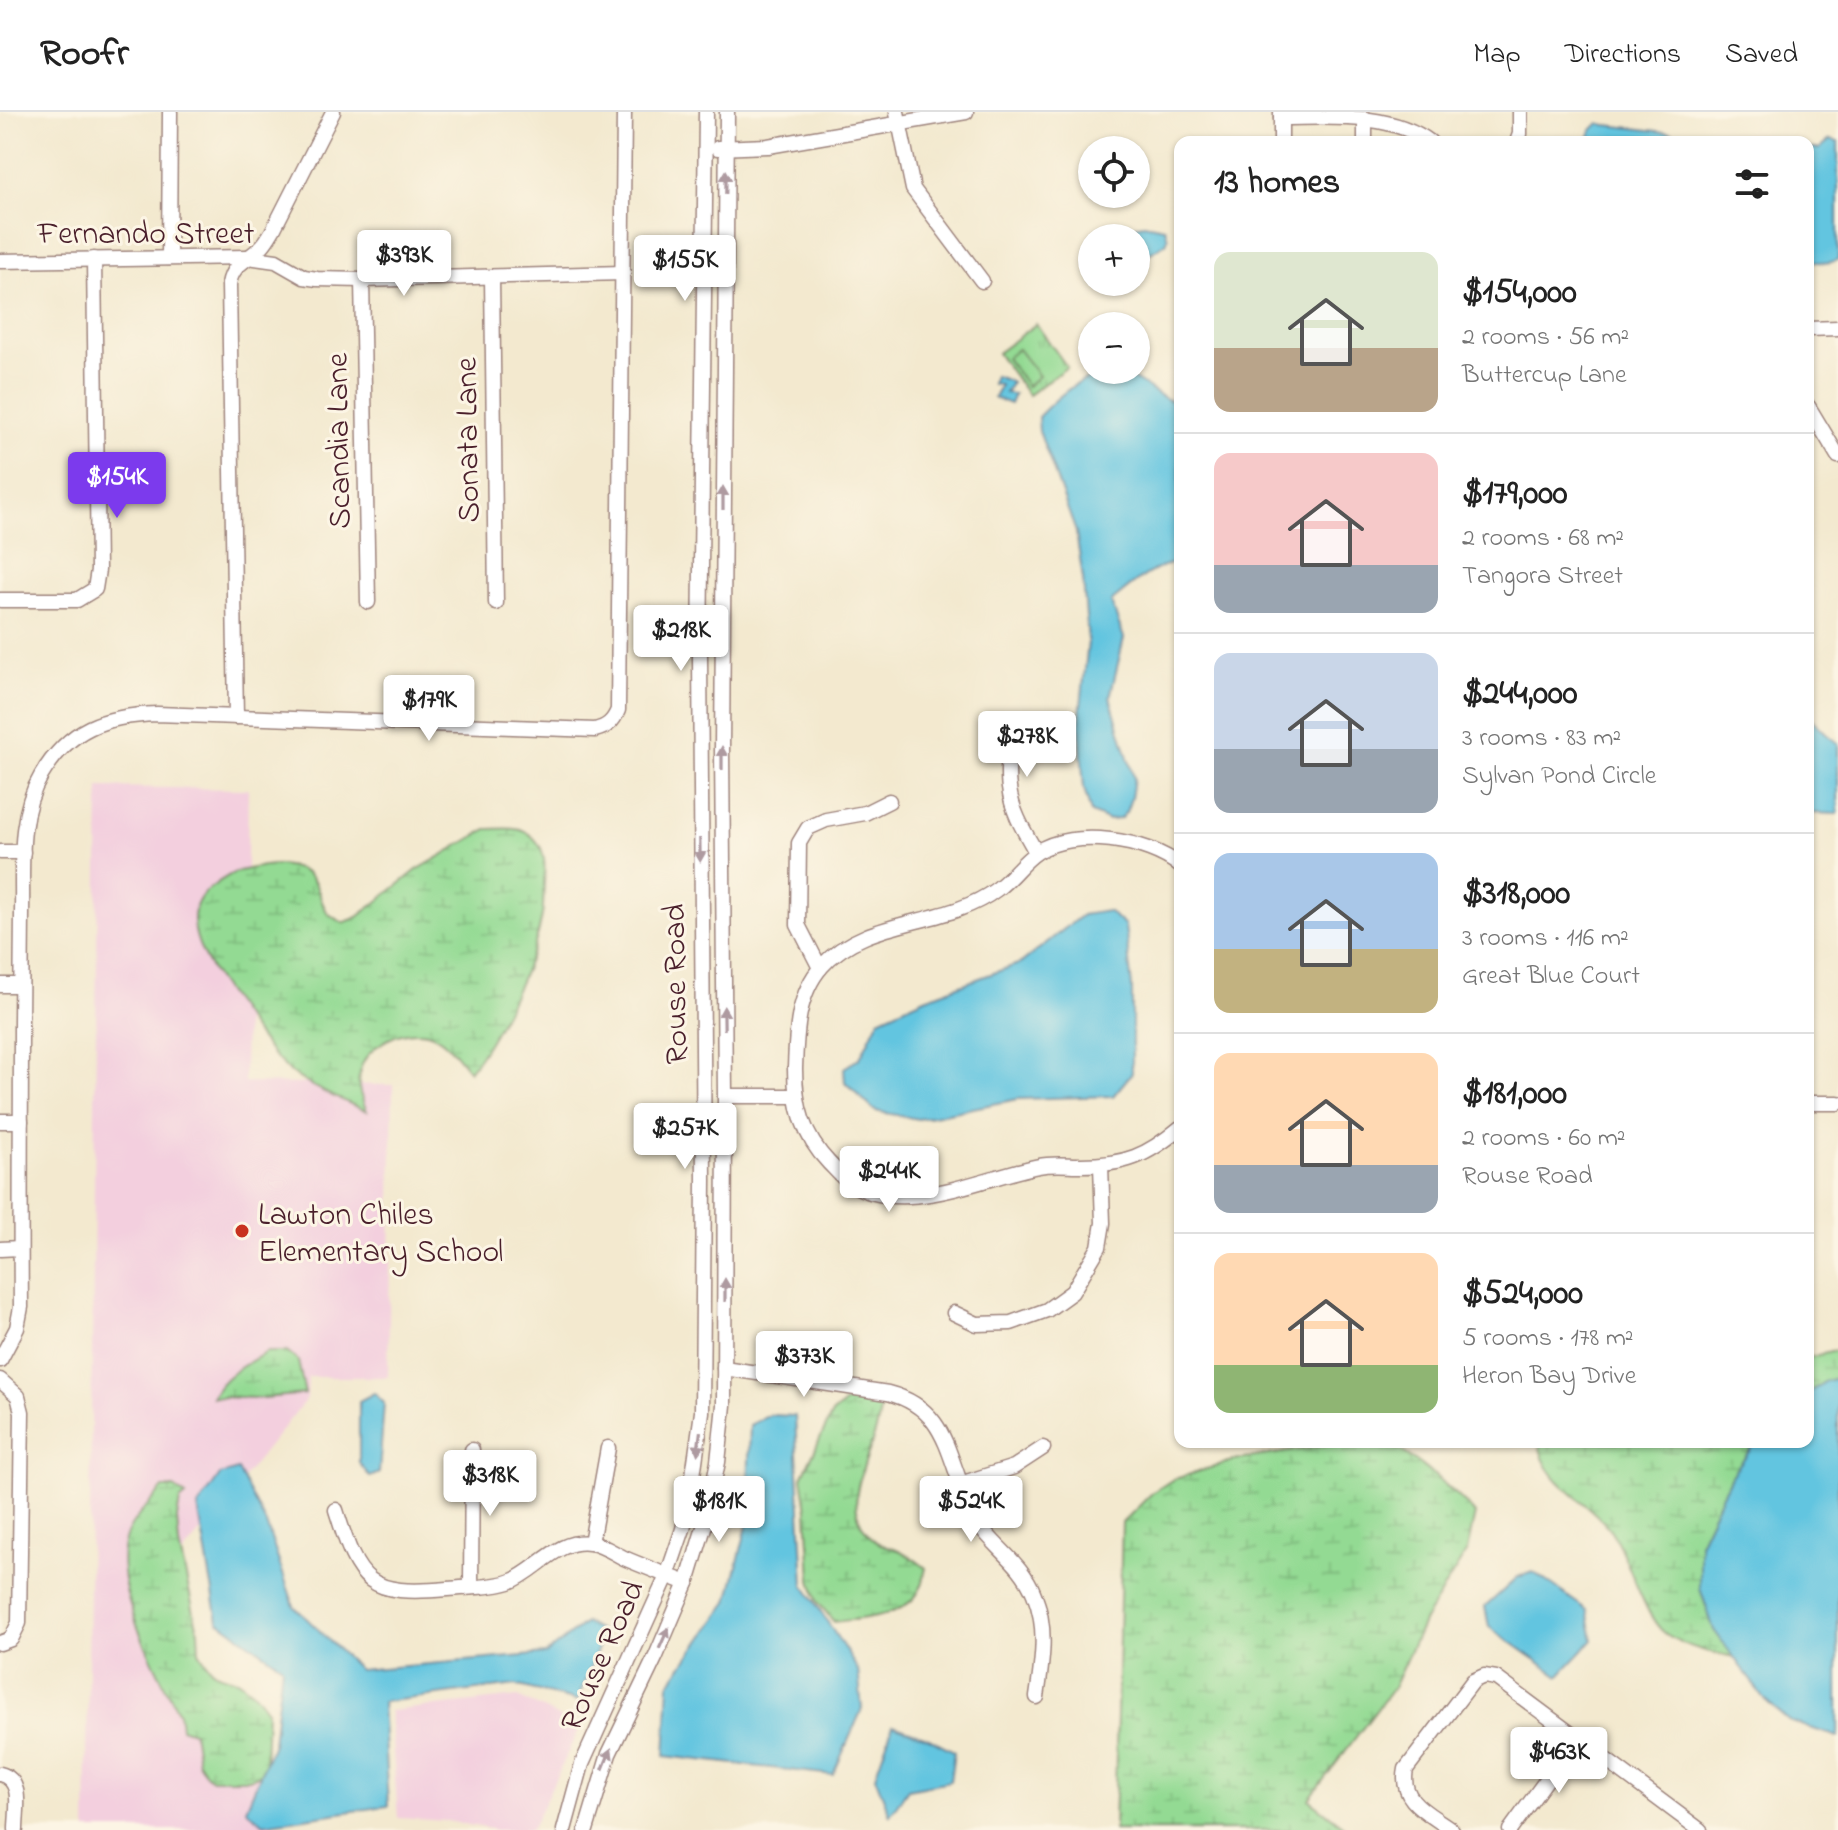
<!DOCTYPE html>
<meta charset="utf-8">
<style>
:root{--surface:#fff;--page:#f6f6f6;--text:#222;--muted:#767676;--line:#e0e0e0;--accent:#7c3aed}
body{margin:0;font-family:"Indie Flower",sans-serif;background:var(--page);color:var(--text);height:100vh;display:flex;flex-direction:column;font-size:30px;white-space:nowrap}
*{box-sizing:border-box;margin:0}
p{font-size:26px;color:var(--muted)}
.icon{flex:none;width:44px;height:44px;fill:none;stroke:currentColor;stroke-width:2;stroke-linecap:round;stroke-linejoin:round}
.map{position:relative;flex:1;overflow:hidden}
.side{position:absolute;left:1174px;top:24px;width:640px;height:1312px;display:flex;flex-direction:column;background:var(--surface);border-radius:16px;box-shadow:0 2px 6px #0004}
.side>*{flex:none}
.controls{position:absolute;left:1078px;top:24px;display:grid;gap:16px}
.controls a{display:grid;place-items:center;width:72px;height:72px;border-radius:50%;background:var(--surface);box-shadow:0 2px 6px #0004;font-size:40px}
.price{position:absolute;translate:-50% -68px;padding:0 18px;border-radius:8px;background:#fff;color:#222;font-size:26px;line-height:52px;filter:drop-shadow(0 2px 4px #0008)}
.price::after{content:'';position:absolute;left:50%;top:48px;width:24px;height:18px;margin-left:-12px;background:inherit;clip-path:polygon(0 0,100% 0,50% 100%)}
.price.on{background:var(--accent);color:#fff}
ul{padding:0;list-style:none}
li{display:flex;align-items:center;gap:24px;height:200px;padding:0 40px}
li+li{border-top:2px solid var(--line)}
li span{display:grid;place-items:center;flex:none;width:224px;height:160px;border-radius:16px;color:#555}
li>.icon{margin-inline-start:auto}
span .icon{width:96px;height:96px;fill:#fffc;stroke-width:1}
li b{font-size:34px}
h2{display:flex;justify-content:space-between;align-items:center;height:96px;padding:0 40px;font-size:34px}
header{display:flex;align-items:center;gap:48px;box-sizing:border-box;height:112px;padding:0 40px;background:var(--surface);border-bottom:2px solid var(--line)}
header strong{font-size:38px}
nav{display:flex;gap:44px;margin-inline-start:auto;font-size:28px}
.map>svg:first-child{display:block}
.built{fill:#f3cfde}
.wetland{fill:url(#wetland-marsh);stroke:#6e7c5f;stroke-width:2}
.park{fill:url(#park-tufts);stroke:#6e7c5f;stroke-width:2}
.pitch{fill:#93da93;stroke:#6e7c5f;stroke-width:2}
.water{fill:#62c5e0;stroke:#567286;stroke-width:2}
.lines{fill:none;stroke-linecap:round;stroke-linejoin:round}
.minor-casing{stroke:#9e847d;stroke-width:17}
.minor{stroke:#fff;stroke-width:14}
.oneway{fill:#ae9aa0}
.poi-dot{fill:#c8321e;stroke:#fcf5e5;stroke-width:3}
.labels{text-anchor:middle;stroke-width:6;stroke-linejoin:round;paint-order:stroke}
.street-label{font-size:32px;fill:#4a1f2b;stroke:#fcf5e5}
.poi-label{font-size:32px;fill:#4a1f2b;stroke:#fcf5e5;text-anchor:start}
</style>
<header>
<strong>Roofr</strong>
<nav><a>Map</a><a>Directions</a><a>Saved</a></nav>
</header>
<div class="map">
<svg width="1838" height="1718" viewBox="0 0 1838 1718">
<defs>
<pattern id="wetland-marsh" width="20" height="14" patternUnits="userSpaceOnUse" patternTransform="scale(2)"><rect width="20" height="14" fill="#93da93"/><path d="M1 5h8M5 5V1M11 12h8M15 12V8" fill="none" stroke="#80bb7f"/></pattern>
<pattern id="park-tufts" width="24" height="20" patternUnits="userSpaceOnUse" patternTransform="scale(2)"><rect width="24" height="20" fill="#93da93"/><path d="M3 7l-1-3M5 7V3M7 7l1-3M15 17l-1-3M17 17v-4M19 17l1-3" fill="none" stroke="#80bb7f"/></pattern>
</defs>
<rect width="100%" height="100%" fill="#fcf5e5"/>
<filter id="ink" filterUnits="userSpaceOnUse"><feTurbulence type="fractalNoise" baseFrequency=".0125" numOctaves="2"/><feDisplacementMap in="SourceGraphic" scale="16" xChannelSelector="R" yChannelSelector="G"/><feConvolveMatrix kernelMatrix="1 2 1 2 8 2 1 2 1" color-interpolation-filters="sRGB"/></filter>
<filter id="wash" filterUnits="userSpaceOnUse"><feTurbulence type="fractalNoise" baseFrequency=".006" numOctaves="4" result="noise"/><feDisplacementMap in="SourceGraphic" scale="32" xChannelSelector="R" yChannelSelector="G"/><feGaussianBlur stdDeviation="1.8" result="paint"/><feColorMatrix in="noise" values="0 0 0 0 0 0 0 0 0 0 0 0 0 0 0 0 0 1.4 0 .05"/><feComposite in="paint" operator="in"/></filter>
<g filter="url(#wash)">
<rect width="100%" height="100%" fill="#f3e9cf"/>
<!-- built -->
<g class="built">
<path d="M 99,675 L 248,677 L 244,971 L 393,973 L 388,1265 L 308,1265 L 307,1286 L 175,1452 L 206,1584 L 254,1651 L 275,1718 L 86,1718 Z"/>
<path d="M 518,1585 L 580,1615 L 531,1718 L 496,1718 L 447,1709 L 398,1706 L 390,1599 Z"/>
</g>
<!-- wetland -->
<g class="wetland">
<path d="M 487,717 C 500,717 518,714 529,722 C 547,735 545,753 544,772 C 543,782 544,793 542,803 C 536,844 495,927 469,959 C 457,945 446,926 427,921 C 401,915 363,935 359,963 C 357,977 362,987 367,999 C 342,988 314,978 292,961 C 270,943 253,918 237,895 C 216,866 167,804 213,774 C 221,768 229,762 239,759 C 262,754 282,748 304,760 C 320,769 318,788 328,801 C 332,805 339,808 343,811 L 358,805 L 417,758 Z"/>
<path d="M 1838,1238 L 1838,1266 L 1826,1269 L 1808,1281 L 1808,1246 Z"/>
<path d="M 267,1240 L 287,1240 L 298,1249 L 305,1282 L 264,1286 L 212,1285 C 224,1262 246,1252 267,1240 Z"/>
<path d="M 849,1288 L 876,1292 L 880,1295 C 879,1337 833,1389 872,1426 C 879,1433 885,1433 894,1436 C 905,1440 917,1449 926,1456 C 924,1462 924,1470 921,1475 C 908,1506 862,1506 834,1510 L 817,1489 L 811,1468 L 807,1398 L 802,1365 L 832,1302 Z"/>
<path d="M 1539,1330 L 1756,1330 L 1731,1364 L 1700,1429 L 1700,1476 L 1714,1518 L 1735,1545 C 1711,1541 1687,1536 1666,1522 C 1644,1507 1629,1445 1611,1419 C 1589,1388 1544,1373 1539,1330 Z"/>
<path d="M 1344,1331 C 1360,1331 1377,1330 1393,1335 C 1412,1342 1462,1386 1475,1402 L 1467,1439 L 1424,1508 L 1393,1576 L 1309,1687 L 1349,1718 L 1114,1718 L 1122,1411 L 1152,1381 L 1172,1368 L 1235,1348 Z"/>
<path d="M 163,1376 L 174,1376 L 186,1384 L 180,1389 L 177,1406 L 179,1433 L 198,1519 L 199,1539 L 210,1556 L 218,1562 L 237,1568 L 253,1580 L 267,1598 L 265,1653 L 260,1662 L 249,1667 L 212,1667 L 206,1663 L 198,1650 L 193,1620 L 181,1616 L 179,1601 C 157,1558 105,1467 128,1420 C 135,1404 152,1390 163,1376 Z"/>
</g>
<!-- park -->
<path class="park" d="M 1036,212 L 1067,255 L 1028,283 L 997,241 Z"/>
<!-- pitch -->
<path class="pitch" d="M 1018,237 L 1039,264 L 1027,274 L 1006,246 Z"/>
<!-- water -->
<g class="water">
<path d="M 1598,12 L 1666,20 L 1685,24 L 1696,30 L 1588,30 L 1592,18 Z"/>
<path d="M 1830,28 L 1838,30 L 1838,147 C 1830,153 1818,150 1808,149 L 1808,37 L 1819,37 Z"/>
<path d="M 1144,112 L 1165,116 L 1168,126 L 1166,131 L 1136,150 L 1136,126 L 1112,125 L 1116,117 Z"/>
<path d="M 1113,258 C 1138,264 1154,285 1180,292 L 1180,450 C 1153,453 1131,474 1111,490 L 1124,526 L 1110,585 L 1134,666 L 1131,686 L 1126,700 L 1120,707 L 1107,708 L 1091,701 L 1084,676 L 1079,612 L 1088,530 L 1083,467 L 1076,420 L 1039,319 L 1038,305 C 1063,279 1078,267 1113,258 Z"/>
<path d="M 995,264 L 1012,270 L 1005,281 L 1014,282 L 1010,292 L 994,286 L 1000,273 L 992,272 Z"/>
<path d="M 1808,604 L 1838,632 L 1838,702 L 1808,701 Z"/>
<path d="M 1108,799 L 1125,814 L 1132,875 L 1132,961 L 1113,984 L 1018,987 L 918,1007 L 875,999 L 845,970 L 844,956 L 860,946 L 879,907 L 925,886 L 1021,851 L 1082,803 Z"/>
<path d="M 1838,1266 L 1838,1625 L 1791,1610 L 1765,1588 L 1714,1518 L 1700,1476 L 1700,1429 L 1731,1364 L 1756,1330 L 1808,1330 L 1808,1281 L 1826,1269 Z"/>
<path d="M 374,1281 L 384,1291 L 379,1361 L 370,1365 L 359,1351 L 359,1289 Z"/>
<path d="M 770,1303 L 795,1304 L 804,1473 L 858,1558 L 862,1597 L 833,1663 L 665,1644 L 669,1572 L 728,1490 L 747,1414 L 750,1313 Z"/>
<path d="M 238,1358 L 266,1412 L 294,1494 L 359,1558 L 546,1542 L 585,1511 L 604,1521 L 577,1589 L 516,1573 L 382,1590 L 388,1694 L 264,1712 L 246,1697 L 273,1632 L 282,1554 L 218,1509 L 198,1395 L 220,1363 Z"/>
<path d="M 1533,1460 L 1587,1498 L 1593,1528 L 1559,1564 L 1489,1515 L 1485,1495 L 1518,1465 Z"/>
<path d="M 893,1613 L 927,1625 L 954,1639 L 950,1669 L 908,1677 L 890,1703 L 875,1664 Z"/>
</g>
</g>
<g filter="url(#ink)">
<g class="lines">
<defs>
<g id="minor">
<path d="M 897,0 L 913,77 L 982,169"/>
<path d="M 1281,6 C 1329,6 1390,0 1430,30"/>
<path d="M 1365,7 L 1365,30"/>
<path d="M 1281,30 L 1281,0"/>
<path d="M 1517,30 L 1520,22 L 1520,0"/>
<path d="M 718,36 L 768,34 L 966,0"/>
<path d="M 169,146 L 170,0"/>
<path d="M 0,149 L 248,145 L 276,149 L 304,165 L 317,167 L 362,168 L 623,161"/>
<path d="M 492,165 L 496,491"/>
<path d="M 362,168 L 368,490"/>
<path d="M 1808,217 L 1838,216"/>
<path d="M 1808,294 L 1838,344"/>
<path d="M 0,488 L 77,488 L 95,477 L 98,458 L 94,147"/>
<path d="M 236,605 L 229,172 C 233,150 248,149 262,134 C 266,130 270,123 273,118 L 333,0"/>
<path d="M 1004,606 C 1014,629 1005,651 1009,676 C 1012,700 1024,719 1036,740"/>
<path d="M 0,740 L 23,740"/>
<path d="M 1180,754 C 1148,727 1073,716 1037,740 C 1022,750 1012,766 997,777 C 946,816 867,804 822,854 C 797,882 796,922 795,957 C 795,994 803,1024 829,1051 C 834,1056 840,1063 846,1068 C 900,1107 982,1065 1039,1054 C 1052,1051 1068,1053 1081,1053 C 1125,1053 1147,1044 1180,1016"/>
<path d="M 820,856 L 798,813 L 799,731 L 808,716 L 826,708 L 865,701 L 889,689"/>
<path d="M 0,873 L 21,873"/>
<path d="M 725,984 L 795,984"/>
<path d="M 1808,991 L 1838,991"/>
<path d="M 0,1009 L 21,1009"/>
<path d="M 0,1137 L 20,1136"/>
<path d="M 954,1201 L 977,1212 L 1011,1211 L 1047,1198 L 1072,1180 L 1099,1135 L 1103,1111 L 1101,1053"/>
<path d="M 0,1248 L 17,1216 L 21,1195 C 20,1100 21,1005 21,910 C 21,873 22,837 22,801 C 23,756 17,704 41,664 C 69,616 104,604 157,602 L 595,618 C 607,615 613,610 618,598 L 624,0"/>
<path d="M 724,1256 L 888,1281 C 946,1296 946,1340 967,1388 C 970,1395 972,1404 977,1410 C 995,1436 1022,1451 1034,1482 C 1048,1516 1042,1550 1037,1585"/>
<path d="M 0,1268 L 18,1284 L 22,1300 L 19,1511 L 11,1527 L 0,1531"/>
<path d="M 960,1372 L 1014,1355 L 1043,1336"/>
<path d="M 336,1398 C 359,1472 368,1484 448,1477 C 467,1475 491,1476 509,1470 C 537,1460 557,1426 590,1431 C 601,1432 614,1441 624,1446 C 645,1455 666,1463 687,1471"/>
<path d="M 591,1431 L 608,1336"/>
<path d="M 471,1474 L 472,1338"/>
<path d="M 0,1662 C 24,1668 16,1697 16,1718"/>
<path d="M 564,1718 L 582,1652 L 667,1464 L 683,1417 L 690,1385 L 702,1300 L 704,1068 L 700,545 L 706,0"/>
<path d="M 586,1718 L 609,1642 L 656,1544 L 687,1471 L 705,1412 L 718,1350 L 724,1293 L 725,984 L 722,638 L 727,0"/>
<path d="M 1452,1718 C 1429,1701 1399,1690 1406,1657 L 1473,1569 L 1484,1564 L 1496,1566 L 1700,1718"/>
<path d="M 1510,1718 L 1577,1626"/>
</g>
</defs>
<!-- minor casing -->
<use href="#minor" class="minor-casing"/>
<!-- minor -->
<use href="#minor" class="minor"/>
</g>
<!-- one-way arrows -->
<defs><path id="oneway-solid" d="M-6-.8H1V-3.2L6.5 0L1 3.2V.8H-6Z" transform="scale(2)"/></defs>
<g class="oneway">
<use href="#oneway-solid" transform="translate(726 70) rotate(-89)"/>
<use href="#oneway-solid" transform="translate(723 386) rotate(-90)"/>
<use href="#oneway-solid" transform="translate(722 646) rotate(-90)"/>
<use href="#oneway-solid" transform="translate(700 738) rotate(89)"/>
<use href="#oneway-solid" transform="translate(724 906) rotate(-91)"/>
<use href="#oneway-solid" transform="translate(725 1178) rotate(-90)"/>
<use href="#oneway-solid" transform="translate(699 1331) rotate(97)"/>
<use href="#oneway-solid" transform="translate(664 1526) rotate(-66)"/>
<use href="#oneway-solid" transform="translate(607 1647) rotate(-68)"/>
</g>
</g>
<!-- markers -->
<circle class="poi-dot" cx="242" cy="1119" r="8"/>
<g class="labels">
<!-- street labels -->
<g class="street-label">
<text x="146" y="131">Fernando Street</text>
<text transform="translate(466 328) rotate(-91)" y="11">Sonata Lane</text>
<text transform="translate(337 329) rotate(-91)" y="11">Scandia Lane</text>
<text transform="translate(674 872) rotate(-91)" y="11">Rouse Road</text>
<text transform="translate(601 1543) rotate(-66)" y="11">Rouse Road</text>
</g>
<!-- poi labels -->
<g class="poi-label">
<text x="258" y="1112">Lawton Chiles<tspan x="258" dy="37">Elementary School</tspan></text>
</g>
</g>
</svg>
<div class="controls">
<a><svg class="icon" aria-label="locate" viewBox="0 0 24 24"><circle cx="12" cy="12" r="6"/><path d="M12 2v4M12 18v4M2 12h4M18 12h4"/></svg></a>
<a>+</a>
<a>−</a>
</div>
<b class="price" style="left:404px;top:186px">$393K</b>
<b class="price" style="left:685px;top:191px">$155K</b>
<b class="price on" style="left:117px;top:408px">$154K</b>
<b class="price" style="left:681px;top:561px">$218K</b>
<b class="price" style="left:429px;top:631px">$179K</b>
<b class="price" style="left:1027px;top:667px">$278K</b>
<b class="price" style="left:685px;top:1059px">$257K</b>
<b class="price" style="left:889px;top:1102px">$244K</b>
<b class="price" style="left:804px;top:1287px">$373K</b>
<b class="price" style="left:490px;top:1406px">$318K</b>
<b class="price" style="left:719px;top:1432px">$181K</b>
<b class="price" style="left:971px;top:1432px">$524K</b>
<b class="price" style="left:1559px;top:1683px">$463K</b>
<section class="side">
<h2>13 homes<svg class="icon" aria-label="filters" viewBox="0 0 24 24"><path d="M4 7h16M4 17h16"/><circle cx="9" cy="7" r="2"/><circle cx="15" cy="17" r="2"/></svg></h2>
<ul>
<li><span style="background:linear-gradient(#dfe7d0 60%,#b9a48a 0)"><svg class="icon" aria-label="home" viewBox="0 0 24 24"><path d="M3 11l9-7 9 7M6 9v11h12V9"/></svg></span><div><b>$154,000</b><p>2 rooms · 56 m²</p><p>Buttercup Lane</p></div></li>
<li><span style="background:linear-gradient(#f6c9c9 70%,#9aa5b1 0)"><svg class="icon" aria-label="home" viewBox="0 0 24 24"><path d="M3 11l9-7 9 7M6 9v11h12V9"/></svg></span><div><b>$179,000</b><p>2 rooms · 68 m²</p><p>Tangora Street</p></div></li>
<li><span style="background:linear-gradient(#c9d6e8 60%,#9aa5b1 0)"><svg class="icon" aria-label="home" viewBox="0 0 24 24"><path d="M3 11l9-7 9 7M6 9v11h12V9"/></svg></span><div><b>$244,000</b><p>3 rooms · 83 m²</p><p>Sylvan Pond Circle</p></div></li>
<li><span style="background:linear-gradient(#a9c7e8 60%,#c2b280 0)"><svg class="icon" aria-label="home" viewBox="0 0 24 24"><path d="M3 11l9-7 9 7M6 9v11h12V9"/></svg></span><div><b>$318,000</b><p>3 rooms · 116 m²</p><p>Great Blue Court</p></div></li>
<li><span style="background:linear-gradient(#ffd9b3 70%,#9aa5b1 0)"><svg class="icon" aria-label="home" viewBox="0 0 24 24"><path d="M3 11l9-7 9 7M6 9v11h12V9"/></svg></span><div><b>$181,000</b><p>2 rooms · 60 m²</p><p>Rouse Road</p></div></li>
<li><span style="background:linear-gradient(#ffd9b3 70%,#8fb573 0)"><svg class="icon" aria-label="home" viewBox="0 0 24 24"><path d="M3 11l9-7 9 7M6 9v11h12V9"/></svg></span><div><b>$524,000</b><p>5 rooms · 178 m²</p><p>Heron Bay Drive</p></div></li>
</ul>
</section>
</div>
